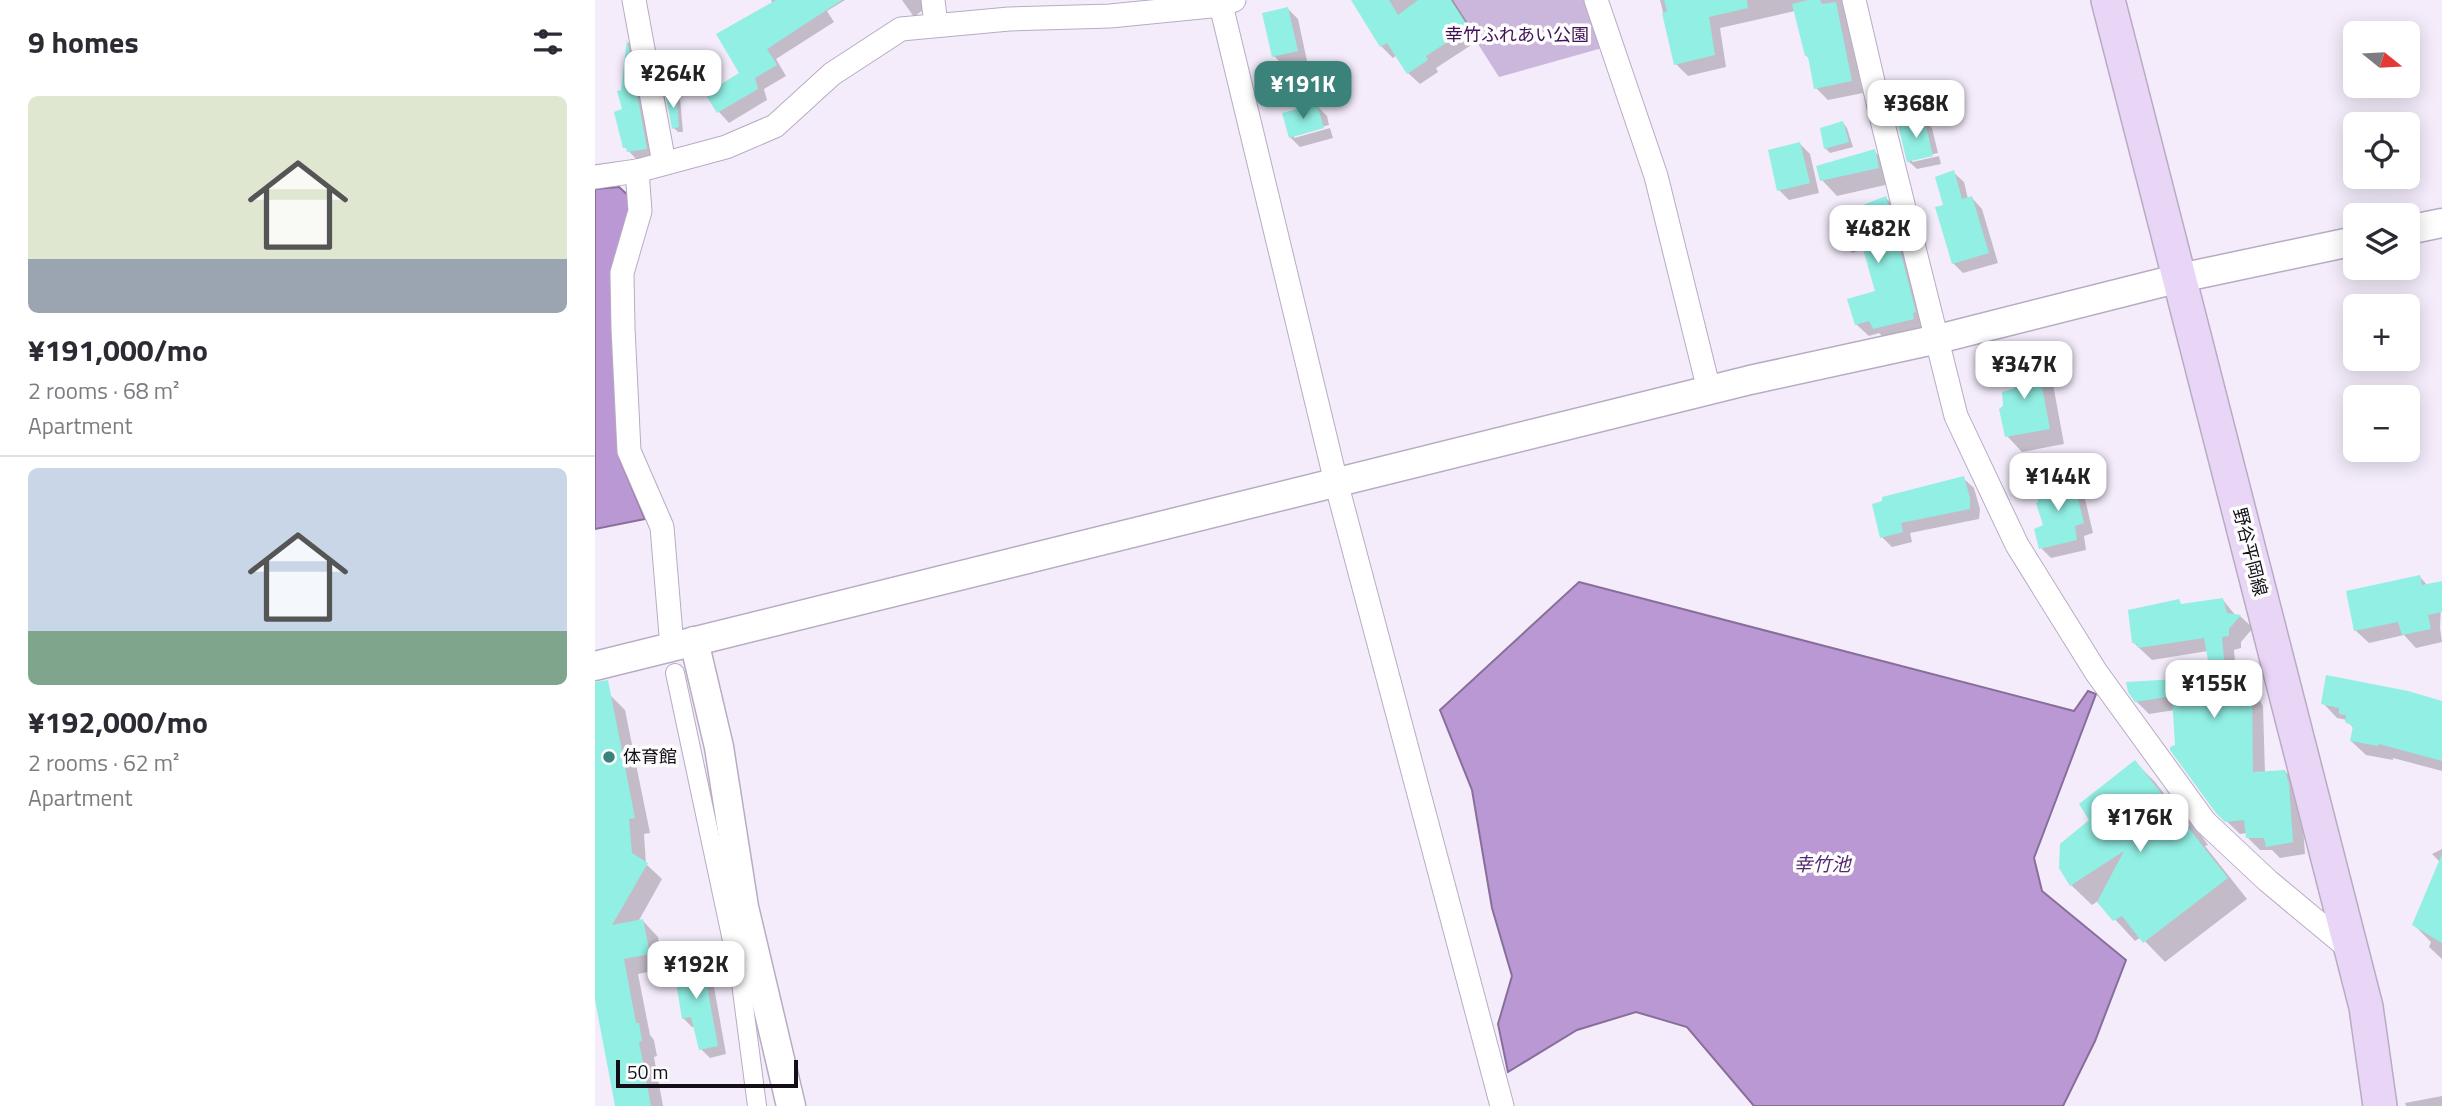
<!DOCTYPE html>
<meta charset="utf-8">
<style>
:root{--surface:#fff;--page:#f2f2f3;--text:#2b2b33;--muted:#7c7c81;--line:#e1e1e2;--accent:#3b827a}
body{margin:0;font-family:"Titillium Web","Noto Sans JP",sans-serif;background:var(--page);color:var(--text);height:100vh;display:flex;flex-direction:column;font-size:26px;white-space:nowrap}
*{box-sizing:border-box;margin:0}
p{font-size:23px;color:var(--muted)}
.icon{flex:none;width:38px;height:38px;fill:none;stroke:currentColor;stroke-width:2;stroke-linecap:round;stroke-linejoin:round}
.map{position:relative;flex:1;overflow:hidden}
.sheet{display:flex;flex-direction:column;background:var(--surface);width:595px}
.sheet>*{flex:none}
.needle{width:46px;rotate:108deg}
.buttons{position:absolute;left:1748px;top:21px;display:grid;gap:14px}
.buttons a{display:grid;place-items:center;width:77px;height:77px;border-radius:10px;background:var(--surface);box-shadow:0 4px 18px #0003;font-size:35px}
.scale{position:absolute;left:21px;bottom:18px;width:182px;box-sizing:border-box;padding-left:7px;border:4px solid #130e17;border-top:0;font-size:19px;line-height:24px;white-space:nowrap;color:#130e17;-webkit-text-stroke:5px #fdfdfd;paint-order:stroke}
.price{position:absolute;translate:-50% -60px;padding:0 16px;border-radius:14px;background:#fff;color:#222;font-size:23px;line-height:46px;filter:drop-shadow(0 2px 4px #0008)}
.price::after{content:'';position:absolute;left:50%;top:42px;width:21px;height:16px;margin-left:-10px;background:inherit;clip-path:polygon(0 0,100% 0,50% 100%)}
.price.selected{background:var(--accent);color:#fff}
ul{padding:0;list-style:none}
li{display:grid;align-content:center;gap:14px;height:371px;padding:0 28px}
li+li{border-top:2px solid var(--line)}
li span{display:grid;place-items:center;height:217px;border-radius:10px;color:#555}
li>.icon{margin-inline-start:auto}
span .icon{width:126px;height:126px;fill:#fffc;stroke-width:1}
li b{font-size:30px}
h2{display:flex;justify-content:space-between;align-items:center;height:84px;padding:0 28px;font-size:30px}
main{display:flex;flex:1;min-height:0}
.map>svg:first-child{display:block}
.green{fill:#cbb7dc}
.water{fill:#ba98d4;stroke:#886f9b;stroke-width:2}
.shadow{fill:#0003}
.building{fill:#91efe4}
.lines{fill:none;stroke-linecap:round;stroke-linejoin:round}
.pedestrian-casing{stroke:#b8abc3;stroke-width:20}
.minor-casing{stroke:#b8abc3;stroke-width:25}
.tertiary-casing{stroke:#b8abc3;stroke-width:31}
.secondary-casing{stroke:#b8abc3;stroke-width:36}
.pedestrian{stroke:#fff;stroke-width:18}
.minor{stroke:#fff;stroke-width:23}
.tertiary{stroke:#fff;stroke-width:28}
.secondary{stroke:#e9d6f6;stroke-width:33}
.poi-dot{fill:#3b827a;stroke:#fdfdfd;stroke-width:2.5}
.labels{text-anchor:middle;stroke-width:7;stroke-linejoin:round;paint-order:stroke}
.park-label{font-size:18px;fill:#3f1258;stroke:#fdfdfd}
.street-label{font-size:18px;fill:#130e17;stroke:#fdfdfd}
.poi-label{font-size:18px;fill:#130e17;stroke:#fdfdfd;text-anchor:start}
.water-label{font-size:19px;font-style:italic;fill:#552a71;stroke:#fdfdfd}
</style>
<main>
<section class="sheet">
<h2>9 homes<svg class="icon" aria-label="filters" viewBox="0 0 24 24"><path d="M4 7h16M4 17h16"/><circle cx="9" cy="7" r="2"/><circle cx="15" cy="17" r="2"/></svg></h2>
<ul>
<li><span style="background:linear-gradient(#dfe7d0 75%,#9aa5b1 0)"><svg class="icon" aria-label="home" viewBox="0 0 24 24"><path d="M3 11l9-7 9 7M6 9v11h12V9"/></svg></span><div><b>¥191,000/mo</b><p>2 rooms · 68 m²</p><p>Apartment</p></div></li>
<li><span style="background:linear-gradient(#c9d6e8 75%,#7fa58c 0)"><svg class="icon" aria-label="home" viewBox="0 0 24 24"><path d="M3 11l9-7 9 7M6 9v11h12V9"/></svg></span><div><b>¥192,000/mo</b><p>2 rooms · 62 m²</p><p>Apartment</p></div></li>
</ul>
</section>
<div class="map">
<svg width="1847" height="1106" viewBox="0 0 1847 1106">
<rect width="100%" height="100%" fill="#f4ecfb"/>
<!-- green -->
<path class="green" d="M 855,0 L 1002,0 L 1018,45 L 904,77 Z"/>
<!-- water -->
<g class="water">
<path d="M 24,187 L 36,198 L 22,263 L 19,370 L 24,457 L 50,519 L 0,529 L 0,189 Z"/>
<path d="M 984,582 L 1479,711 L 1493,691 L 1501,694 L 1439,858 L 1447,891 L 1531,960 L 1500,1041 L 1468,1106 L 1159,1106 L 1092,1027 L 1041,1012 L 982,1030 L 913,1072 L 903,1024 L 917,976 L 897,908 L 877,790 L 845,710 Z"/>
</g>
<!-- shadow -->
<g class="shadow">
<path d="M 176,0 L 250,0 L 232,11 L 239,22 L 181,59 L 191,76 L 169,89 L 172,100 L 134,123 L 124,112 L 113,94 L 147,73 L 178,4 Z"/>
<path d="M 307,0 L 331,0 L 329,9 L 319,17 Z"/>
<path d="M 764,0 L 858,0 L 884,40 L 841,68 L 843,72 L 825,84 L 813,73 L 802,55 L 798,58 L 786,46 L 761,4 Z"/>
<path d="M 1065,0 L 1248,0 L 1268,93 L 1233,100 L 1221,88 L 1215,60 L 1211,55 L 1200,11 L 1125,28 L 1131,67 L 1093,76 L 1081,64 Z"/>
<path d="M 693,9 L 703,19 L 712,61 L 689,66 L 679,56 Z"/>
<path d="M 33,42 L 41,50 L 61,158 L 43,161 L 30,147 L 28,92 Z"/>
<path d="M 80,93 L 85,98 L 88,132 L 83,132 L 79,128 Z"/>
<path d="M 722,106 L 732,116 L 734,125 L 699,134 L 699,138 L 735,128 L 738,138 L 705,147 L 695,137 Z"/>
<path d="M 1329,120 L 1337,128 L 1343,153 L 1317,159 L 1317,162 L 1344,156 L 1346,164 L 1322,169 L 1313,161 Z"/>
<path d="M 1248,123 L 1252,128 L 1258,147 L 1235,153 L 1230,148 Z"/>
<path d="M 1205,144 L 1215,154 L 1224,193 L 1194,200 L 1184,190 Z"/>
<path d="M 1279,151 L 1295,167 L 1299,183 L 1242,196 L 1227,180 Z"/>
<path d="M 1358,172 L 1369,182 L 1373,199 L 1377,198 L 1387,209 L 1403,263 L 1368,273 L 1358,263 L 1350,206 Z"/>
<path d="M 1291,198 L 1303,210 L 1330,331 L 1292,341 L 1284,333 L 1274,336 L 1261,324 L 1282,292 L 1270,249 L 1257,253 L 1245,240 Z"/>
<path d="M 1440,358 L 1456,373 L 1469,444 L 1427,452 L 1412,436 L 1422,390 Z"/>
<path d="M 1368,478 L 1379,488 L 1385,509 L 1384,519 L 1315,533 L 1317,542 L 1297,547 L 1287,537 Z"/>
<path d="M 1478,480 L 1488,490 L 1498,533 L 1489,536 L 1491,550 L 1456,558 L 1446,548 L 1450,526 Z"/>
<path d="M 1825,577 L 1833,586 L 1847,583 L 1845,628 L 1847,642 L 1821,648 L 1809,635 L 1774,643 L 1760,630 Z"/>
<path d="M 1628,600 L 1641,616 L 1645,616 L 1658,628 L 1646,642 L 1646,648 L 1639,650 L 1641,672 L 1649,673 L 1662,686 L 1662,695 L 1668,706 L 1670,773 L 1690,771 L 1702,784 L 1706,798 L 1710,854 L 1685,858 L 1677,850 L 1665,850 L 1652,837 L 1652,833 L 1645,834 L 1622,812 L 1582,746 L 1580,710 L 1554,714 L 1541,701 L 1618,678 L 1613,651 L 1557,660 L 1539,643 L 1583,601 L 1588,606 Z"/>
<path d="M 15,695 L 30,710 L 55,833 L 49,834 L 51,864 L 67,879 L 43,922 L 48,921 L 63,937 L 69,969 L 43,974 L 55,1035 L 59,1040 L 62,1056 L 59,1057 L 68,1106 L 21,1106 L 0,991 L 0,698 Z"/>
<path d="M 1728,703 L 1847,703 L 1847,771 L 1798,758 L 1798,760 L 1771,755 L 1756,741 L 1759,729 L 1752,720 L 1742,718 Z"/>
<path d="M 1540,762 L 1560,782 L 1583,812 L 1601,828 L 1613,845 L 1610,846 L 1652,899 L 1570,962 L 1546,937 L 1540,941 L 1503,901 L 1497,905 L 1476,885 L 1496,821 Z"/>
<path d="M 1847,849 L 1847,959 L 1834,947 L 1836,942 L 1819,925 L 1845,862 L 1837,854 Z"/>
<path d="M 107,961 L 116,970 L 131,1054 L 115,1058 L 106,1049 L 100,1027 L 97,1027 L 88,1018 Z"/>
<path d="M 1847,1096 L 1847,1106 L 1811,1106 L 1810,1103 Z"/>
</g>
<!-- building -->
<g class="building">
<path d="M 181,0 L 247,0 L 172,49 L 182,65 L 160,78 L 163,89 L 122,113 L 110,94 L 144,73 L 121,34 Z"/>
<path d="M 756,0 L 794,0 L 803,15 L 823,0 L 856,0 L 874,28 L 831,56 L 833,60 L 812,74 L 792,43 L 785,47 Z"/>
<path d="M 1069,0 L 1152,0 L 1153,8 L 1114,17 L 1120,55 L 1079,65 L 1067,13 L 1072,11 Z"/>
<path d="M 1213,0 L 1225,0 L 1227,4 L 1241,2 L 1257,81 L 1219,89 L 1213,56 L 1210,56 L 1197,4 Z"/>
<path d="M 693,7 L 703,51 L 677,57 L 667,13 Z"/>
<path d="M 32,39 L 52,149 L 32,152 L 31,148 L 28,148 L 19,112 L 27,109 L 22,91 L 26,90 Z"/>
<path d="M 81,91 L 84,127 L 77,129 L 71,97 Z"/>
<path d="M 722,104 L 729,128 L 694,138 L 687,113 Z"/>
<path d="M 1329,118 L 1338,156 L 1312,162 L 1303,125 Z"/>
<path d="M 1248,121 L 1254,142 L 1229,149 L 1225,128 Z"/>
<path d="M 1205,142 L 1215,183 L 1182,191 L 1173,150 Z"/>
<path d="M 1280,149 L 1284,168 L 1225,181 L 1221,166 Z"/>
<path d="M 1359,170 L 1367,199 L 1377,196 L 1394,253 L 1357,264 L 1340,207 L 1348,205 L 1340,177 Z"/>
<path d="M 1291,196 L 1321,312 L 1318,313 L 1319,319 L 1278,329 L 1274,321 L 1260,325 L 1252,299 L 1280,291 L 1264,235 L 1243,241 L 1234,223 L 1240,221 L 1239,216 Z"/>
<path d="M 1441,356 L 1455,429 L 1410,437 L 1404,409 L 1408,406 L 1407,392 L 1420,388 L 1416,361 Z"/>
<path d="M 1369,476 L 1375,498 L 1375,509 L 1306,523 L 1308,532 L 1285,538 L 1277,504 L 1287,501 L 1287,497 Z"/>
<path d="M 1478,478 L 1489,523 L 1480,526 L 1482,540 L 1444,549 L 1439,529 L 1448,525 L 1441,503 L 1443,502 L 1440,486 Z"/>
<path d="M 1825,575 L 1827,585 L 1847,581 L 1847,612 L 1833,615 L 1836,629 L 1807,635 L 1803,622 L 1759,631 L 1751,591 Z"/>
<path d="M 1628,598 L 1632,613 L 1646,615 L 1634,629 L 1634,636 L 1627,637 L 1630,670 L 1650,671 L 1650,681 L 1657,692 L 1658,772 L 1690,770 L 1694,784 L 1698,842 L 1671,847 L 1669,838 L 1651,838 L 1649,820 L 1630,822 L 1621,813 L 1575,750 L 1575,747 L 1580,745 L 1577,696 L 1540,702 L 1533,692 L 1531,682 L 1616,677 L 1609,638 L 1543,648 L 1542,644 L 1537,643 L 1533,610 L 1584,599 L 1586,604 Z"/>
<path d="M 1731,675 L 1813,691 L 1847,701 L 1847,761 L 1784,744 L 1783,746 L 1755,741 L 1758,726 L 1750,722 L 1751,715 L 1744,714 L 1744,708 L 1726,704 Z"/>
<path d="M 13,680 L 40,818 L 34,819 L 37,853 L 53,863 L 17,925 L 48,919 L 55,954 L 29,959 L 41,1023 L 44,1023 L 47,1041 L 44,1042 L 56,1106 L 20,1106 L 0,1000 L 0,682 Z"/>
<path d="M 1540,760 L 1582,813 L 1581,806 L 1595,825 L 1592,826 L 1633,878 L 1548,943 L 1527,916 L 1518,921 L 1502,902 L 1529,851 L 1475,886 L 1464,868 L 1465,844 L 1494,820 L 1484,804 Z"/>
<path d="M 1847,854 L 1847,943 L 1817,925 Z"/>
<path d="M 107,959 L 123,1046 L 104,1050 L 96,1017 L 87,1019 L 78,964 Z"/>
</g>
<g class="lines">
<defs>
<path id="pedestrian" d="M 80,673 L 146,983 L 162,1106"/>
<g id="minor">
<path d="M 39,0 L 69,163"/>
<path d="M 338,0 L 341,25"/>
<path d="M 1001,0 L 1061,176 L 1114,390"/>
<path d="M 1259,0 L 1288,124 L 1361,416 L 1422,545 L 1501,672 L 1610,822 L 1673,881 L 1756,950"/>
<path d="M 626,5 L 741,482 L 907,1106"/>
<path d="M 42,171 L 45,211 L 27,273 L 28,328 L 34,451 L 67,527 L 77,647"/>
<path d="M 0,177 L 42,171 L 131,147 L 180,126 L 237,74 L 306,29 L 414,19 L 515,16 L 626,5 L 639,0"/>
</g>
<g id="tertiary">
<path d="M 1813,230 L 1847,223"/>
<path d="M 99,641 L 124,747 L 149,907 L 196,1106"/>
<path d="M 0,666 L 1155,380 L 1343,339 L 1585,278 L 1760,241"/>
</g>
<path id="secondary" d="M 1513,0 L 1771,1007 L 1785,1106"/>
</defs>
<!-- pedestrian casing -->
<use href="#pedestrian" class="pedestrian-casing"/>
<!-- minor casing -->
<use href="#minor" class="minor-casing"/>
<!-- tertiary casing -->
<use href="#tertiary" class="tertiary-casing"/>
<!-- secondary casing -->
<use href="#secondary" class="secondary-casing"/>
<!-- pedestrian -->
<use href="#pedestrian" class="pedestrian"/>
<!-- minor -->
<use href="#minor" class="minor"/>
<!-- tertiary -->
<use href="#tertiary" class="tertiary"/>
<!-- secondary -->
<use href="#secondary" class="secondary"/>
</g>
<!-- markers -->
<circle class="poi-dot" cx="14" cy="757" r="7"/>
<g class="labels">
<!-- park labels -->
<g class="park-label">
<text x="922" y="41">幸竹ふれあい公園</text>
</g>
<!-- street labels -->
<g class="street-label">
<text transform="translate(1655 552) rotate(76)" y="6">野谷平岡線</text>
</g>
<!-- poi labels -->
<g class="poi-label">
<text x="28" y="763">体育館</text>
</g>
<!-- water labels -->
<g class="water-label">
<text x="1227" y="871">幸竹池</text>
</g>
</g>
</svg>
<div class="buttons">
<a><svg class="needle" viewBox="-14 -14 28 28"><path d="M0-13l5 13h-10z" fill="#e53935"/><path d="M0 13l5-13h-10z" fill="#7c7c81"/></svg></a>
<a><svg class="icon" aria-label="locate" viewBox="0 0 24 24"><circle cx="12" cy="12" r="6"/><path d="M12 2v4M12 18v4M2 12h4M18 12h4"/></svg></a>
<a><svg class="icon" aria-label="layers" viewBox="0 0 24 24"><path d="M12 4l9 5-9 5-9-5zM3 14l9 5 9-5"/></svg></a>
<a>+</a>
<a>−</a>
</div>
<div class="scale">50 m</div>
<b class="price" style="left:78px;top:110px">¥264K</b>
<b class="price selected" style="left:708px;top:121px">¥191K</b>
<b class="price" style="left:1321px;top:140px">¥368K</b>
<b class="price" style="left:1283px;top:265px">¥482K</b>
<b class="price" style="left:1429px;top:401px">¥347K</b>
<b class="price" style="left:1463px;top:513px">¥144K</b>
<b class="price" style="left:1619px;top:720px">¥155K</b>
<b class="price" style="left:1545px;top:854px">¥176K</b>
<b class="price" style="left:101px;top:1001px">¥192K</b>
</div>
</main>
